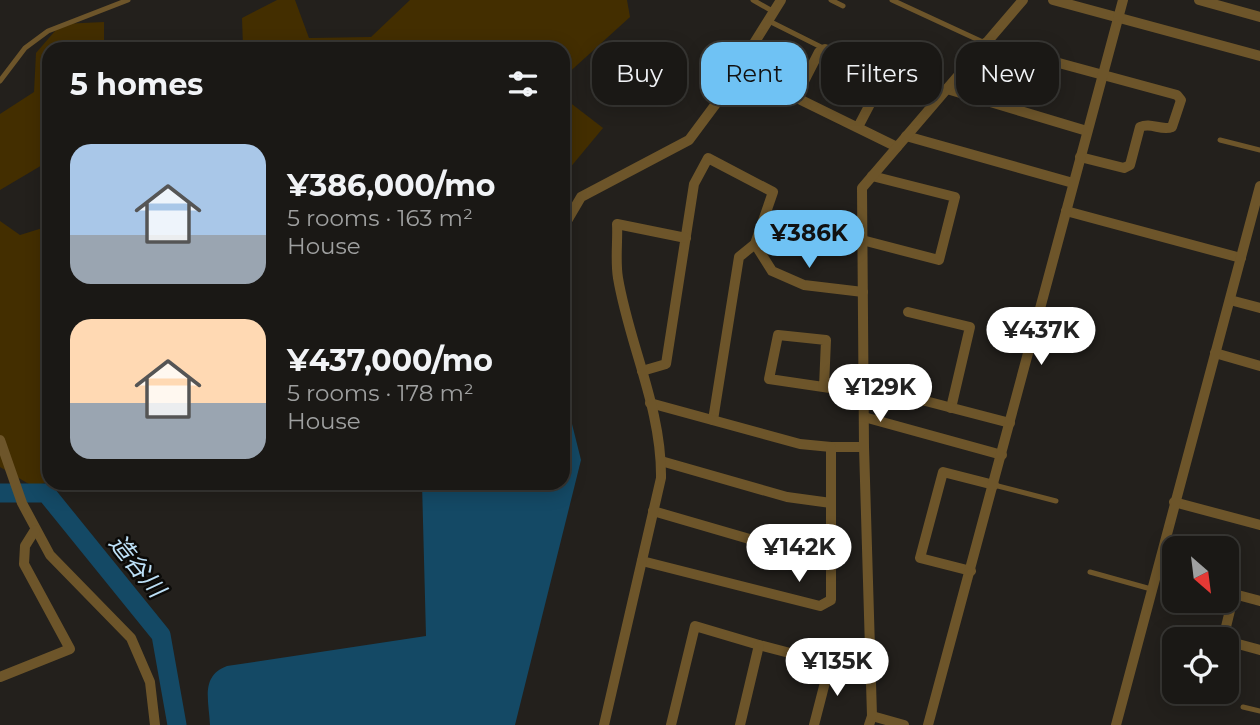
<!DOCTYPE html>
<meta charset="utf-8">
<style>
:root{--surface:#1a1815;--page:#272522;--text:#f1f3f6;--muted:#9fa0a0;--line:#383734;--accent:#6fc2f4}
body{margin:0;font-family:Montserrat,"Noto Sans JP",sans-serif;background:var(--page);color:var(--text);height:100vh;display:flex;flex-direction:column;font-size:26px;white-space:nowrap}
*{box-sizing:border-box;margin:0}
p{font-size:23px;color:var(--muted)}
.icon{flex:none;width:38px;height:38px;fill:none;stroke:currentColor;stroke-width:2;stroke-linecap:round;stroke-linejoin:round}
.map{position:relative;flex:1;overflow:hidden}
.sheet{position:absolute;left:42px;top:42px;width:528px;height:448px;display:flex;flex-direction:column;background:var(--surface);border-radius:21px;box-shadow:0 4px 18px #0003,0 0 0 2px var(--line)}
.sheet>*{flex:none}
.guide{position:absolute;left:592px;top:42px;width:564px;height:63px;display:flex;gap:14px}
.needle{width:46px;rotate:152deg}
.controls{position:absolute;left:1162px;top:536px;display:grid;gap:14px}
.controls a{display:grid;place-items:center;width:77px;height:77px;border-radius:14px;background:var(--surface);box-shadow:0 4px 18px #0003,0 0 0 2px var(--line);font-size:35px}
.price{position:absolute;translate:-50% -60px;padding:0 16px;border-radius:24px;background:#fff;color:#222;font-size:23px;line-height:46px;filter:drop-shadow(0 2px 4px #0008)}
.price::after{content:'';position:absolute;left:50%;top:42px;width:21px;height:16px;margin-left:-10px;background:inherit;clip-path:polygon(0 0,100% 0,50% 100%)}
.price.active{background:var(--accent);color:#111}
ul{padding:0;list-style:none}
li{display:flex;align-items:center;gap:21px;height:175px;padding:0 28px}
li span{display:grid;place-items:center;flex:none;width:196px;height:140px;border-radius:21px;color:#555}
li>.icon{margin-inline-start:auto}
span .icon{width:84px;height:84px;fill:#fffc;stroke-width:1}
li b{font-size:30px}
h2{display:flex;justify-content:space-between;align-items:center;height:84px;padding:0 28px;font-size:30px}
.chip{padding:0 24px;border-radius:21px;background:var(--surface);box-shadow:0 4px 18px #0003,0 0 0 2px var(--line);font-size:24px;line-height:63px}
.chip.active{background:var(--accent);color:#111}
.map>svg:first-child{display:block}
.green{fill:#432e00}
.water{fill:#144965}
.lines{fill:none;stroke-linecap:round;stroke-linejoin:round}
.river{stroke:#144965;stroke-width:19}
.service{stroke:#6d552a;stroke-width:5}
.minor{stroke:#6d552a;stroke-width:10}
.labels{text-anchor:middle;stroke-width:5;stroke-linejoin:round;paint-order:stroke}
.water-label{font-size:24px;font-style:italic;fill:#bde0f7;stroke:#0b0a08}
</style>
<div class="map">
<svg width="1260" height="725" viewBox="0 0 1260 725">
<rect width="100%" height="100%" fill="#23201c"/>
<!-- green -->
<g class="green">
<path d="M 277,0 L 295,0 L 309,38 L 371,37 L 410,0 L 627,0 L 630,17 L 564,77 L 564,49 L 230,49 L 243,47 L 242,18 Z"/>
<path d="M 104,22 L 104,49 L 49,49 L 49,161 L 0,190 L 0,114 L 34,92 L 36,53 L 61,24 Z"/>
<path d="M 564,98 L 603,128 L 564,175 Z"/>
<path d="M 0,221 L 20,235 L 49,226 L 49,481 L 34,487 L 0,467 Z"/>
</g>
<!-- water -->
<path class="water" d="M 564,392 L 581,460 L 515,725 L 210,725 C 209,701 200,676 227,666 L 426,636 L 422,483 L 564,483 Z"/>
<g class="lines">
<!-- river -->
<path class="river" d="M 0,493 L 46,493 L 161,635 L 177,725"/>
<!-- service -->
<g class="service">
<path d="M 753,0 L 774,12"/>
<path d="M 831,0 L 843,6"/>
<path d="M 892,0 L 985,43"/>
<path d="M 769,21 L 825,49"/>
<path d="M 0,81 L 25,48 L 48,31 L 128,0"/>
<path d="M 1220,140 L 1260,150"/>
<path d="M 994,485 L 1056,501"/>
<path d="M 1090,572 L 1151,589"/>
<path d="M 1243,707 L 1260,711"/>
</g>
<!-- minor -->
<g class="minor">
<path d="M 1053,0 L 1260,56"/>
<path d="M 1199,0 L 1260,17"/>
<path d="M 985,43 L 1177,95 L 1181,100 L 1172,127 C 1161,131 1151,122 1140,127 L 1130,165 L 1124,168 L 1080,157"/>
<path d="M 947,89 L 1087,131"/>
<path d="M 858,127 L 880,85 L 877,74 L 825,49 L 819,52 L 797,95 L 801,100 L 897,147"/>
<path d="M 906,136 L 1073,183"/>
<path d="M 1066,211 L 1241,258"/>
<path d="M 564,226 L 581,197 L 689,140 L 718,101 L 781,0"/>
<path d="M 862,240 L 939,260 L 955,197 L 872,176"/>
<path d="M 755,244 L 772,271 L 804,285 L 863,292"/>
<path d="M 1230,300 L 1260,308"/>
<path d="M 908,312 L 970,327 L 951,408"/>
<path d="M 1215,353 L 1260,366"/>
<path d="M 642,371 L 666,364 L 694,184 L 708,158 L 773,192 L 755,244 L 739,257 L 713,420"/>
<path d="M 864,385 L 1010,423"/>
<path d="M 824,387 L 826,340 L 778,335 L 769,379 L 864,393"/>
<path d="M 650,403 L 800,444 L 831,447 L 864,447"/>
<path d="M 864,417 L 1002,455"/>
<path d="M 0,440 L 22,503 L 50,555 L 131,638 L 150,682 L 155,725"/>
<path d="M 661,461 L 787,497 L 831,503"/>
<path d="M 1174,502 L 1260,525"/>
<path d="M 653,511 L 784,549 L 831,558"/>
<path d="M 642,561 L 820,606 L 831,600 L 831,447"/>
<path d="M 971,571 L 920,558 L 943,472 L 994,485"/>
<path d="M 1223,639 L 1234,594 L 1260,601"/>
<path d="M 1227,641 L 1260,650"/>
<path d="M 0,677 L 70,649 L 24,564 L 25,546 L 35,530"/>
<path d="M 872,716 L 904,725"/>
<path d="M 604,725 L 661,478 C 662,409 629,344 618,278 C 615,260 618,241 617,224 L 686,238"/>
<path d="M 671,725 L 695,626 L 759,645 L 870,674"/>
<path d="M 740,725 L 759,645"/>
<path d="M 814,725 L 830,663"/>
<path d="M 869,725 L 872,716 L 864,447 L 862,188 L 1023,0"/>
<path d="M 928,725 L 1123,0"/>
<path d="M 1116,725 L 1260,186"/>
</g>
</g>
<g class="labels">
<!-- water labels -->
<g class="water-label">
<text transform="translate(137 566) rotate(51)" y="8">造谷川</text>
</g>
</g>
</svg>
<div class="controls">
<a><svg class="needle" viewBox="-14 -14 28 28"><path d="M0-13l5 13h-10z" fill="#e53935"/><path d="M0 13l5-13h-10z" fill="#9fa0a0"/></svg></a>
<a><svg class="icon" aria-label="locate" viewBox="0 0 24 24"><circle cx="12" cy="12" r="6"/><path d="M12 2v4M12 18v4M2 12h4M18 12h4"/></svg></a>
</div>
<b class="price active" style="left:809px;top:270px">¥386K</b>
<b class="price" style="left:1041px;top:367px">¥437K</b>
<b class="price" style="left:880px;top:424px">¥129K</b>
<b class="price" style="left:799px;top:584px">¥142K</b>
<b class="price" style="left:837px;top:698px">¥135K</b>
<div class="guide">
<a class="chip">Buy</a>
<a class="chip active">Rent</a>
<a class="chip">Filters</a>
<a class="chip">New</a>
</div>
<section class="sheet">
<h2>5 homes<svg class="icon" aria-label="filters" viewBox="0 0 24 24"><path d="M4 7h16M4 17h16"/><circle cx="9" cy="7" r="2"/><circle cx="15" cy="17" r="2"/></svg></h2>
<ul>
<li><span style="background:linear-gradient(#a9c7e8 65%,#9aa5b1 0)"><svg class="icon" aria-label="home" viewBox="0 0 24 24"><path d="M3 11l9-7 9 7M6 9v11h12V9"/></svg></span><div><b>¥386,000/mo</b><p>5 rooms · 163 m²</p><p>House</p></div></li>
<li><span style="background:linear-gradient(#ffd9b3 60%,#9aa5b1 0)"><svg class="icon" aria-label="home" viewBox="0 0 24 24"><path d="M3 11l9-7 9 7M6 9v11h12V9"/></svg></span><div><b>¥437,000/mo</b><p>5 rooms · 178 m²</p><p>House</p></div></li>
</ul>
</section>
</div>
